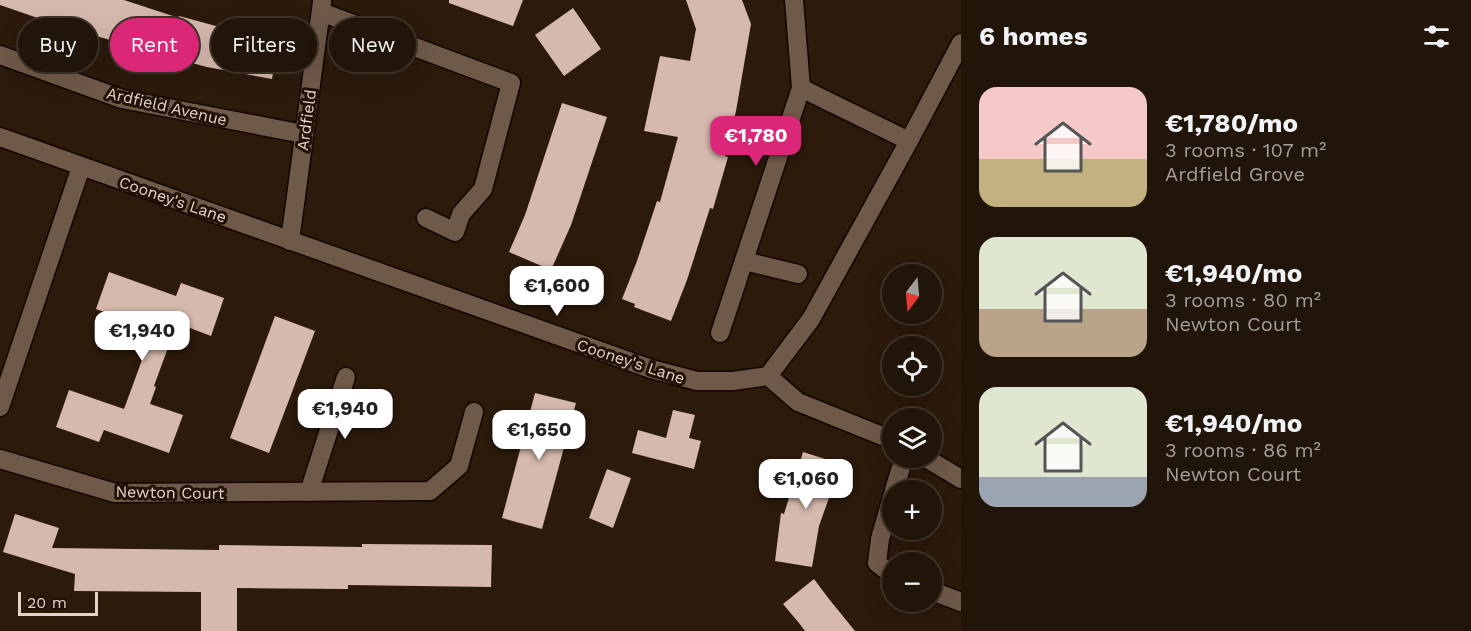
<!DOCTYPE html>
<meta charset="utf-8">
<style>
:root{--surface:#211408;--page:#291d12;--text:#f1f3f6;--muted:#a29e9c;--line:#3e3329;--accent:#db2777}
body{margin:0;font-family:"Work Sans",sans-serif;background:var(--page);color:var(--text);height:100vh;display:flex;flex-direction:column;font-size:22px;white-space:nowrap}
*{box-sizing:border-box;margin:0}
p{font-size:20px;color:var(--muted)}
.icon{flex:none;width:33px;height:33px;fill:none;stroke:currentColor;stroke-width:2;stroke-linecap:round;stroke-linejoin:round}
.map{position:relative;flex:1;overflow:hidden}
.drawer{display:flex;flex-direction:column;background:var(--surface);width:510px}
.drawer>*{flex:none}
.hud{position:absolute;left:18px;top:18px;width:570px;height:54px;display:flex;gap:12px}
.needle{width:39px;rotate:196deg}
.buttons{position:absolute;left:882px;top:264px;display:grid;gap:12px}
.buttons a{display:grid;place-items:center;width:60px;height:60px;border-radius:50%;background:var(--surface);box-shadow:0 6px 24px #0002,0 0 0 2px var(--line);font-size:30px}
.scale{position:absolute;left:18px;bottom:15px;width:80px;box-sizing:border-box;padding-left:6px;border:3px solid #e1d4cb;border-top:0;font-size:16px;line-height:21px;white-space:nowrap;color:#e1d4cb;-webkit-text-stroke:4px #221104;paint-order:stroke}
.price{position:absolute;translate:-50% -51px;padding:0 14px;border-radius:12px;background:#fff;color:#222;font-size:20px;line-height:39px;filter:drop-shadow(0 2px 3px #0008)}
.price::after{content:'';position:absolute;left:50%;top:36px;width:18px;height:14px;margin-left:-9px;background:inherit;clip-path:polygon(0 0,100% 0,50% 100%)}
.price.current{background:var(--accent);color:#fff}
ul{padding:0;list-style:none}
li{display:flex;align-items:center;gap:18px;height:150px;padding:0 18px}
li span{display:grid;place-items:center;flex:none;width:168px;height:120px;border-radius:18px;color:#555}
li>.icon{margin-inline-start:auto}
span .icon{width:72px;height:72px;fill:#fffc;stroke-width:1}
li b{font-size:26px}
h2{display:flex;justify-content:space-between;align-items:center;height:72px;padding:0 18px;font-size:26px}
.chip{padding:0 21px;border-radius:27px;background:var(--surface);box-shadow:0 6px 24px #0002,0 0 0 2px var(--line);font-size:21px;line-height:54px}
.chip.current{background:var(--accent);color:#fff}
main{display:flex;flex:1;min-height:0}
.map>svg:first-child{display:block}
.building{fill:#d6b9ae}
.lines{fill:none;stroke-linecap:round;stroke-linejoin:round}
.minor-casing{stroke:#130500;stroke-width:21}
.minor{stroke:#6f5949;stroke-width:18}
.labels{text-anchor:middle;stroke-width:6;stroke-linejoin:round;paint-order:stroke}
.street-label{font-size:16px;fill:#e1d4cb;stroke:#221104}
</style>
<main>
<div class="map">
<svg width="961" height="631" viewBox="0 0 961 631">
<rect width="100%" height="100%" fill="#2c1a0b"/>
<!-- building -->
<g class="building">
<path d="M 0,0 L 124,0 L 179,18 L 179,16 L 216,26 L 279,39 L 272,79 L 207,67 L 162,55 L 58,25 L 0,5 Z"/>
<path d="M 449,0 L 523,0 L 513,26 L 449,3 Z"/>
<path d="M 686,0 L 742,0 L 751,24 L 736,111 L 725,156 L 728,157 L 713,209 L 710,208 L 687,280 L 671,321 L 634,307 L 635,304 L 622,299 L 637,261 L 657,201 L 660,202 L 678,137 L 644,131 L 660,56 L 690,61 L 696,29 Z"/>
<path d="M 573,8 L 601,49 L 564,76 L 535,35 Z"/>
<path d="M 562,103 L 607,117 L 571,225 L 551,270 L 509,252 L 525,215 Z"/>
<path d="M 109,272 L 176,296 L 181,283 L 224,298 L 211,336 L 177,323 L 154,386 L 156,387 L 150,404 L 183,415 L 169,453 L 104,430 L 99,442 L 56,427 L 69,390 L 124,409 L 153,330 L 96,309 Z"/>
<path d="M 275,316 L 315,331 L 269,453 L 230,438 Z"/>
<path d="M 535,393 L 576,403 L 542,529 L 502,518 Z"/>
<path d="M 673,410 L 695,415 L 689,438 L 701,441 L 694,469 L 632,453 L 638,430 L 666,438 Z"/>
<path d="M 803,452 L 841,464 L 819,526 L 812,567 L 775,561 L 781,513 L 784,514 Z"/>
<path d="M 607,469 L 631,478 L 613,528 L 589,518 Z"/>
<path d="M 15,514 L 59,528 L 52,548 L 219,550 L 219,545 L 362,547 L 362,544 L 492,545 L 491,587 L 348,585 L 348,589 L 237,588 L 237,631 L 201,631 L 201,592 L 74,591 L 75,574 L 3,552 Z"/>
<path d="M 814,579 L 829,599 L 855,631 L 805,631 L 799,623 L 783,604 Z"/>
</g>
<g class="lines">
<defs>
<g id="minor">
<path d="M 321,12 L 511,83 L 483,189 L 461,214 L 455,232 L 426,218"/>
<path d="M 0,55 L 122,99 L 303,134"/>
<path d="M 801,88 L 909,141"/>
<path d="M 0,137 L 651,369 L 697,381 L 733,381 L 768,376 L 811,319 L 909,141 L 961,43"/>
<path d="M 290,241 L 322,2"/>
<path d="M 744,261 L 798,274"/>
<path d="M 720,333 L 801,88 L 794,0"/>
<path d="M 768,376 L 798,402 L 892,440"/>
<path d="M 0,407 L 81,167"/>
<path d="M 926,458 L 961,479"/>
<path d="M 0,459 L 115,493 L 430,491 L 459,466 L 474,412"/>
<path d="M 894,490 L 904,458"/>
<path d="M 309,492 L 346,377"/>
<path d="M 892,497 L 880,539 L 877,563 L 892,575"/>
<path d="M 932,591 L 961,602"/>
</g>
</defs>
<!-- minor casing -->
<use href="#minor" class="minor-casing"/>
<!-- minor -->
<use href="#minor" class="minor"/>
</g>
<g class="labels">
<!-- street labels -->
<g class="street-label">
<text transform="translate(167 106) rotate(13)" y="6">Ardfield Avenue</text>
<text transform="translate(306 120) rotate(-82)" y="6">Ardfield</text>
<text transform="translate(173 199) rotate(19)" y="6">Cooney's Lane</text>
<text transform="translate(631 361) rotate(18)" y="6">Cooney's Lane</text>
<text transform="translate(170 492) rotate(1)" y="6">Newton Court</text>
</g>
</g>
</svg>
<div class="buttons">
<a><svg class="needle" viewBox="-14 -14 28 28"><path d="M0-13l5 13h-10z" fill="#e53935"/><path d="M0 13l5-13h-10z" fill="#a29e9c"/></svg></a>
<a><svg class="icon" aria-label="locate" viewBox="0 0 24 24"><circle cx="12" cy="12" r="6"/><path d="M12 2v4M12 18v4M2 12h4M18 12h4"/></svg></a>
<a><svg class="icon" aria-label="layers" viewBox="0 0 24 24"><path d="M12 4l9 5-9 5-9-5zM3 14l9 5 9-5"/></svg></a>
<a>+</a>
<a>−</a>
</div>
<div class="scale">20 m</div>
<b class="price current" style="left:756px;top:167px">€1,780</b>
<b class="price" style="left:557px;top:317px">€1,600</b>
<b class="price" style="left:142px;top:362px">€1,940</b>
<b class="price" style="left:345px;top:440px">€1,940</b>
<b class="price" style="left:539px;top:461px">€1,650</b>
<b class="price" style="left:806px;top:510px">€1,060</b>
<div class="hud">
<a class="chip">Buy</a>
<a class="chip current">Rent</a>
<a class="chip">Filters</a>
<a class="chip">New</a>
</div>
</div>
<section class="drawer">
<h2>6 homes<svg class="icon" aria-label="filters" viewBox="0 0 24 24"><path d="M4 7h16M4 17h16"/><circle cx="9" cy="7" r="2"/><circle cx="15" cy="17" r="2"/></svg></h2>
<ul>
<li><span style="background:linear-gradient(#f6c9c9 60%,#c2b280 0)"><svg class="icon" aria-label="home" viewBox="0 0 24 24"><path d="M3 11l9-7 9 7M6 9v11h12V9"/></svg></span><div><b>€1,780/mo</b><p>3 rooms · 107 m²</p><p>Ardfield Grove</p></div></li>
<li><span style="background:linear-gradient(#dfe7d0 60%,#b9a48a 0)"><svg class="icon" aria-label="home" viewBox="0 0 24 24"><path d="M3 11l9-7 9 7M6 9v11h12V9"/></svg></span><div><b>€1,940/mo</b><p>3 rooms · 80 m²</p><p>Newton Court</p></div></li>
<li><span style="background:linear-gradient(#dfe7d0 75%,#9aa5b1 0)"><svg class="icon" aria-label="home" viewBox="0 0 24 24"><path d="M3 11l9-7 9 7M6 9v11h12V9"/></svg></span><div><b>€1,940/mo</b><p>3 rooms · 86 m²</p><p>Newton Court</p></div></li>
</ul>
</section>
</main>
